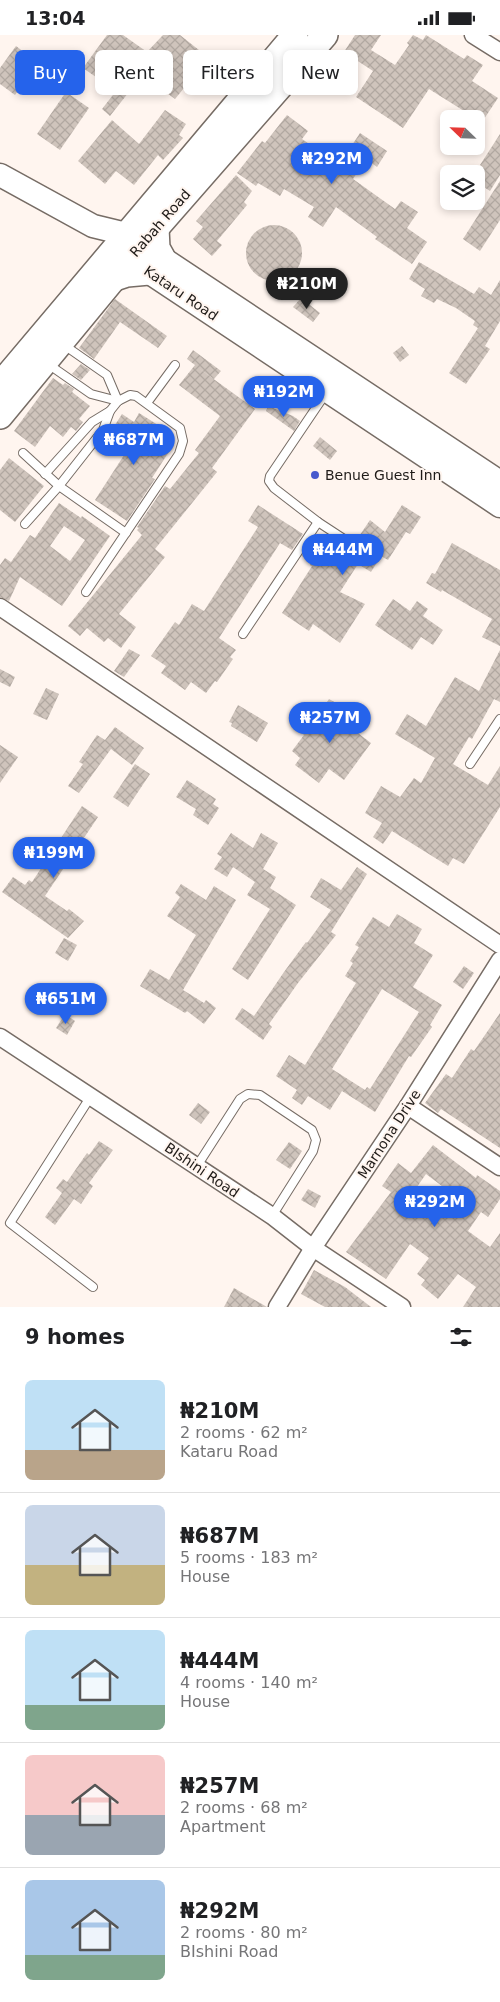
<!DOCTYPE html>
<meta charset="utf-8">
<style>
:root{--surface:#fff;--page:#f2f2f2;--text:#202124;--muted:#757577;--line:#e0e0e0;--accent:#2563eb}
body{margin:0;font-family:"DejaVu Sans",sans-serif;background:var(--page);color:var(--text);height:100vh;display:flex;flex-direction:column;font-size:19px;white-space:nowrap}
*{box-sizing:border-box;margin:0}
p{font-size:16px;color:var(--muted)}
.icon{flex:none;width:28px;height:28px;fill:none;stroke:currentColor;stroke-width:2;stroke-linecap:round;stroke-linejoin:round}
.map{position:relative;height:1272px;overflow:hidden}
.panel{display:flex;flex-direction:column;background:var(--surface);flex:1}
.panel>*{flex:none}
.guide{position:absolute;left:15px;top:15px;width:470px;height:45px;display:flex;gap:10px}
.needle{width:32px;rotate:293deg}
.buttons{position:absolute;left:440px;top:75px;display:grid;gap:10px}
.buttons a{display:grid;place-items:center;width:45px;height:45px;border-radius:8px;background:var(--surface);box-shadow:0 2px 8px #0003;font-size:25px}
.price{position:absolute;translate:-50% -42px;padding:0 11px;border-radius:18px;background:var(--accent);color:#fff;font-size:16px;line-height:32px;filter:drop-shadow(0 1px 2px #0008)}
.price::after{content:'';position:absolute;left:50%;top:30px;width:15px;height:11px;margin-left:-8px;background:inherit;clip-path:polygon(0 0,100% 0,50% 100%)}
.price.selected{background:#222;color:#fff}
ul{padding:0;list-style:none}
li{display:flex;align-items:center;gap:15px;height:125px;padding:0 25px}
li+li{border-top:1px solid var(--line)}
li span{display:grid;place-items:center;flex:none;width:140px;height:100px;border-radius:8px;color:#555}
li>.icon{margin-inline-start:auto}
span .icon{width:60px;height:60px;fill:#fffc;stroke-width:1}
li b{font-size:21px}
h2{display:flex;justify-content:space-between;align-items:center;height:60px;padding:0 25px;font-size:21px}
.chip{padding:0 18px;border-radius:8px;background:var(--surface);box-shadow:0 2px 8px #0003;font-size:18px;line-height:45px}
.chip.selected{background:var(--accent);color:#fff}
.status{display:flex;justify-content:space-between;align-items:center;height:35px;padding:0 25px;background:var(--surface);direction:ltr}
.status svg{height:14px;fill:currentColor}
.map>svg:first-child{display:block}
.building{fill:url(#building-cross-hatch);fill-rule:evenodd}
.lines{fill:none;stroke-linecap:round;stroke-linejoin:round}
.lane-casing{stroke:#766c65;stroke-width:10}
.street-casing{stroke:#766c65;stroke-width:19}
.secondary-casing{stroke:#766c65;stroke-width:25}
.primary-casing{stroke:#766c65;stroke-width:28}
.lane{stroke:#fff;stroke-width:8}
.street{stroke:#fff;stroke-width:16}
.secondary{stroke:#fff;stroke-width:22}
.primary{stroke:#fff;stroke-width:25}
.poi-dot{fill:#4759cd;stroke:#fff5ef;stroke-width:2}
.labels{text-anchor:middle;stroke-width:4;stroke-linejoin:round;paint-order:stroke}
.street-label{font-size:14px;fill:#1f1b18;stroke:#fff5ef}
.poi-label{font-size:14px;fill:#1f1b18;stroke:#fff5ef;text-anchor:start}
</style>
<div class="status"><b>13:04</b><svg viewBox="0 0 49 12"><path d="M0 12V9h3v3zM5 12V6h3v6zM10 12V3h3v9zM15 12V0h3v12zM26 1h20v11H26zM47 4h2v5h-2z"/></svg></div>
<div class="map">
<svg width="500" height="1272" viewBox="0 0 500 1272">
<defs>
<pattern id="building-cross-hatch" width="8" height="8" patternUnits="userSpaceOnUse" patternTransform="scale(1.25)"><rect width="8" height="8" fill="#cfc4bc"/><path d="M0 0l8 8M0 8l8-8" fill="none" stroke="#b1a8a1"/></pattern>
</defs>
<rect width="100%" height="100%" fill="#fff5ef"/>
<!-- building -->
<g class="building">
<path d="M 107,0 L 123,0 L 147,17 L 163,0 L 180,0 L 209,23 L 175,64 L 163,55 L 168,49 L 147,34 L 110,81 L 102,74 L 116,56 L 83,33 Z"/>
<path d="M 355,0 L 381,0 L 371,15 L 395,30 L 409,10 L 407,8 L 413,0 L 423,5 L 426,0 L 464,24 L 467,20 L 483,30 L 472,46 L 498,63 L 484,84 L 459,84 L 464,76 L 429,54 L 403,93 L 356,62 L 373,36 L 344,17 Z"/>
<path d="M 16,11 L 38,28 L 15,60 L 0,49 L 0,33 Z"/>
<path d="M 66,57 L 89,73 L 60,115 L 37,99 Z"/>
<path d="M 165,75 L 186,89 L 179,100 L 183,103 L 163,125 L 158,120 L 134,150 L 116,136 L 105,149 L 78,126 L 112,85 L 139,109 Z"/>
<path d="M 287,80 L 308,96 L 302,104 L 339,130 L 360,98 L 387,116 L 377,132 L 366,124 L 353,144 L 395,174 L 401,166 L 418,177 L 407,193 L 427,207 L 412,229 L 375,204 L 377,202 L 336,172 L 323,192 L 308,182 L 314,172 L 284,154 L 280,161 L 258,148 L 256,151 L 237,138 L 262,106 L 265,108 Z"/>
<path d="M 500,99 L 500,140 L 490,156 L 476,147 L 476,143 L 483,132 L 480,130 Z"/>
<path d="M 236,140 L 252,156 L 244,167 L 247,170 L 217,206 L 222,210 L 212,221 L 193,204 L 203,192 L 196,186 Z"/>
<path d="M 500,146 L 500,185 L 480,216 L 463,204 Z"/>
<circle cx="274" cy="218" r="28"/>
<path d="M 419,227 L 474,259 L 479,252 L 491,260 L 500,245 L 500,286 L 485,311 L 490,314 L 466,349 L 449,338 L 478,293 L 473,290 L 475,286 L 456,273 L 437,264 L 434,268 L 421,261 L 425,254 L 409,244 Z"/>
<path d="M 301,263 L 320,278 L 313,287 L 293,272 Z"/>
<path d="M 115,264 L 167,301 L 158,313 L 120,287 L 94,324 L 79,313 Z"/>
<path d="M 402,311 L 409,320 L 400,327 L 393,318 Z"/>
<path d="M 193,315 L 221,336 L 214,344 L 197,332 L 255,374 L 212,433 L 217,437 L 155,514 L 165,522 L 119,579 L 136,592 L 121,613 L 108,603 L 104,607 L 87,593 L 80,601 L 68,591 L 142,500 L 137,495 L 139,493 L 137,492 L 165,451 L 170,454 L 199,418 L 195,415 L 220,381 L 179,350 L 195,330 L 187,324 Z"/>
<path d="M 81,329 L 90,335 L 81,345 L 72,339 Z"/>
<path d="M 53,343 L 63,350 L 65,348 L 74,354 L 72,357 L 90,371 L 79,384 L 83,387 L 76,396 L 71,392 L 63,402 L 50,391 L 35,412 L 14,396 Z"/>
<path d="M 268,371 L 293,381 L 300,386 L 294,396 L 266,376 Z"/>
<path d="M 139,378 L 158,390 L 150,397 L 172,412 L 152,443 L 155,444 L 127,486 L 95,465 L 128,414 L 120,409 L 124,403 L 116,398 L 117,396 L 113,393 L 122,379 L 134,387 Z"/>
<path d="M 320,402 L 337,416 L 330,425 L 313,411 Z"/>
<path d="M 9,423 L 44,451 L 15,487 L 0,475 L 0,435 Z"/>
<path d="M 59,468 L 81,483 L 82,481 L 110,501 L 62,571 L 20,542 L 9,566 L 0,562 L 0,530 L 5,523 L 11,527 L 30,500 L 35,503 ZM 64,491 L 85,505 L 70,526 L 50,511 Z"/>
<path d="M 258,470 L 303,499 L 292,515 L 280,508 L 219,603 L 236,615 L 230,622 L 233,624 L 217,647 L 215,646 L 206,658 L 191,647 L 185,655 L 161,638 L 166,631 L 151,621 L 175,587 L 179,590 L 192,569 L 204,576 L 258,492 L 248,486 Z"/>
<path d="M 402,470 L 421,482 L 410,499 L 406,497 L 388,525 L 381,521 L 371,537 L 358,529 L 340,557 L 365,569 L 340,608 L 313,589 L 309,596 L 282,578 L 312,531 L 310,530 L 312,527 L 302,521 L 313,504 L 322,510 L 327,502 L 349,516 L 370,485 L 385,497 Z"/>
<path d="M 452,508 L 500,535 L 500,611 L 482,602 L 492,584 L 442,555 L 441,557 L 426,548 L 432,538 L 435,539 Z"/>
<path d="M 393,564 L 410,576 L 417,566 L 428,574 L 423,581 L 443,595 L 433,610 L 421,602 L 412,615 L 375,590 Z"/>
<path d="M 129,614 L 140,620 L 124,642 L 114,636 Z"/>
<path d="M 500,615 L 500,667 L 494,664 L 472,704 L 469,702 L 453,729 L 488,750 L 500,731 L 500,772 L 464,829 L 453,823 L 448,831 L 392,796 L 383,809 L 373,802 L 382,788 L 365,778 L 381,751 L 400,762 L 414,743 L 421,748 L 435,723 L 395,699 L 407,679 L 426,691 L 455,642 L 479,656 Z"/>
<path d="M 0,634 L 15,642 L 10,652 L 0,647 Z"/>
<path d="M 46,653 L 59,659 L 47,685 L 33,679 Z"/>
<path d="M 329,664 L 352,677 L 346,689 L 371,708 L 344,745 L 329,734 L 319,748 L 295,730 L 300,723 L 292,716 L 304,700 L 301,697 L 319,673 L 322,675 Z"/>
<path d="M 238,670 L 268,688 L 257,707 L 231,691 L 232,688 L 229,687 Z"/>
<path d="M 115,692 L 144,713 L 132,730 L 111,714 L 79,758 L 68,751 L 83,729 L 79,727 L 97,700 L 105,705 Z"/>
<path d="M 0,710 L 18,722 L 0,748 Z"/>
<path d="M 135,729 L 150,739 L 128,772 L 113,762 Z"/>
<path d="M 187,745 L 216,764 L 213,769 L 219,773 L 208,790 L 193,780 L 196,774 L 176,762 Z"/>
<path d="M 82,771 L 98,782 L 45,861 L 67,876 L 69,874 L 84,886 L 68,903 L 2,857 L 13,842 L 25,850 L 29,845 L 32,847 Z"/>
<path d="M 231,798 L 253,813 L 261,798 L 278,808 L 263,834 L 276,842 L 270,853 L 296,870 L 248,945 L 232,934 L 270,874 L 247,860 L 255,847 L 233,832 L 227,842 L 214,834 L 222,822 L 217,819 Z"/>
<path d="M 357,832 L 367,839 L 331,897 L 336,900 L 298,948 L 269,989 L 272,992 L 263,1005 L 235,984 L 242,973 L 254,981 L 284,937 L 306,907 L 307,908 L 331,875 L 310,862 L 321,843 L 341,855 Z"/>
<path d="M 181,849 L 206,865 L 214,851 L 236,865 L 183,955 L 204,968 L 206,965 L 216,973 L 204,989 L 187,976 L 185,978 L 140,951 L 150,934 L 169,945 L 196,900 L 167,881 L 180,862 L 175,858 Z"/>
<path d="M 397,879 L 422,894 L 414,908 L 433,920 L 413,952 L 442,970 L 430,990 L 432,992 L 411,1022 L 409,1021 L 375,1077 L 342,1056 L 330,1075 L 308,1061 L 302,1070 L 292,1063 L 297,1055 L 276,1041 L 289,1020 L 305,1030 L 356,948 L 345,941 L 353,928 L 350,926 L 359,912 L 355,910 L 373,882 L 389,892 ZM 382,954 L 419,977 L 370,1054 L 367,1052 L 365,1055 L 332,1034 Z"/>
<path d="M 64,903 L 77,910 L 68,926 L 55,918 Z"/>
<path d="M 464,931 L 474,938 L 463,954 L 453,947 Z"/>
<path d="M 500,978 L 500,1113 L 441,1074 L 438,1078 L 425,1068 L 446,1039 L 452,1043 L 471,1014 L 474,1016 Z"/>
<path d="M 65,979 L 75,986 L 67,1000 L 56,993 Z"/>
<path d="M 198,1068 L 210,1077 L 201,1089 L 189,1080 Z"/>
<path d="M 99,1106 L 113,1115 L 89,1148 L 93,1151 L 81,1169 L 74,1164 L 55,1190 L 45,1182 L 62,1158 L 56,1153 L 63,1144 L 67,1147 L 87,1118 L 89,1120 Z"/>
<path d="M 289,1107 L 302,1116 L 290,1134 L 276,1125 Z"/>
<path d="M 433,1110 L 476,1143 L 477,1140 L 500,1156 L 500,1164 L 488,1182 L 481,1177 L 468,1196 L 490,1212 L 500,1198 L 500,1272 L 463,1272 L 476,1252 L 458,1239 L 438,1264 L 421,1250 L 425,1245 L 417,1239 L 429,1223 L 410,1209 L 386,1244 L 346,1217 L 391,1157 L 382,1151 L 398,1128 L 411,1138 ZM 426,1139 L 446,1154 L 431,1175 L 410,1162 Z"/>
<path d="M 308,1154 L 321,1161 L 315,1173 L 301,1165 Z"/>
<path d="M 314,1235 L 345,1252 L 371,1272 L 325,1272 L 301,1259 Z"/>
<path d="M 234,1253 L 267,1272 L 224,1272 Z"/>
</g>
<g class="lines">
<defs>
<g id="lane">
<path d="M 64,310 L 107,340 L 118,366"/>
<path d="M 48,329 L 91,359 L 118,366"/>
<path d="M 326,358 L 270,441 L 269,446 L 274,453 L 318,487 L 347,506"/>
<path d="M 147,368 L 175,330"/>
<path d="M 23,418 L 59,451 L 126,498"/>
<path d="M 45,439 L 92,387 L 110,376"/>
<path d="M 25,489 L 59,451 L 103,395 L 110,376 L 118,366 L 130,360 L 136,361 L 180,393 L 183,406 L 179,419 L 86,557"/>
<path d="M 243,599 L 318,487"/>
<path d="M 470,729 L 500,684"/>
<path d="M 91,1061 L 10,1188 L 93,1252"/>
<path d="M 197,1131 L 240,1064 L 248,1059 L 260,1060 L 312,1095 L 316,1105 L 313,1116 L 272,1181"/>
</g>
<g id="street">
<path d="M 473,0 L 500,17"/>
<path d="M 0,572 L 500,910"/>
<path d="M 0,1002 L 272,1181 L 313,1213 L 402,1272"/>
<path d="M 408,1071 L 500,1132"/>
<path d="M 277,1272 L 313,1213 L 408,1071 L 500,925"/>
</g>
<g id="secondary">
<path d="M 0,140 L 93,191 L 126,199 L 500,447"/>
<path d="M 135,228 L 500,471"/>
</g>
<g id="primary">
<path d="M 156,193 L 157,213 L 162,222"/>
<path d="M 112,244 L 127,239 L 149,237"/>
<path d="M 0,350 L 295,0"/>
<path d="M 0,381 L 142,209 L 325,0"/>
</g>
</defs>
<!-- lane casing -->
<use href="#lane" class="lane-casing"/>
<!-- street casing -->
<use href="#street" class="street-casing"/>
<!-- secondary casing -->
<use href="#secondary" class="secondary-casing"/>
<!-- primary casing -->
<use href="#primary" class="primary-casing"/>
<!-- lane -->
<use href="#lane" class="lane"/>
<!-- street -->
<use href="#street" class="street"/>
<!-- secondary -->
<use href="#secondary" class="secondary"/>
<!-- primary -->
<use href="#primary" class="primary"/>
</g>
<!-- markers -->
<circle class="poi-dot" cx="315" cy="440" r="5"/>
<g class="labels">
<!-- street labels -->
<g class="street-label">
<text transform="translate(160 188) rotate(-49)" y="5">Rabah Road</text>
<text transform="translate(181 258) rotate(34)" y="5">Kataru Road</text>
<text transform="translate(389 1099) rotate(-57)" y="5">Marnona Drive</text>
<text transform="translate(202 1135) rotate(34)" y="5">BIshini Road</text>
</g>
<!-- poi labels -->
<g class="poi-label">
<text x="325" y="445">Benue Guest Inn</text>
</g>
</g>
</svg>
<div class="buttons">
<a><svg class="needle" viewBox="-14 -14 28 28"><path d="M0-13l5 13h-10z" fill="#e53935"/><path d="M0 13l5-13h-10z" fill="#757577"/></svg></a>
<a><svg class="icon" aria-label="layers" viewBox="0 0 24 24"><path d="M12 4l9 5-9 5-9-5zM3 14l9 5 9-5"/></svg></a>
</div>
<b class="price" style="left:332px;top:150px">₦292M</b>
<b class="price selected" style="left:307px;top:275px">₦210M</b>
<b class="price" style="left:284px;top:383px">₦192M</b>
<b class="price" style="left:134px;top:431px">₦687M</b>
<b class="price" style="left:343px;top:541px">₦444M</b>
<b class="price" style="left:330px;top:709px">₦257M</b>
<b class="price" style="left:54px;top:844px">₦199M</b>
<b class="price" style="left:66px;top:990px">₦651M</b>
<b class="price" style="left:435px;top:1193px">₦292M</b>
<div class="guide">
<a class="chip selected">Buy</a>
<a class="chip">Rent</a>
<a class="chip">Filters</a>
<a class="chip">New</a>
</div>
</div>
<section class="panel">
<h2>9 homes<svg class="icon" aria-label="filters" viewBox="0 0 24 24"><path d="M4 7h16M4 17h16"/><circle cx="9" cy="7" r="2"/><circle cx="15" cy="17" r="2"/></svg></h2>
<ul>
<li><span style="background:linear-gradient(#bfe0f5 70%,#b9a48a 0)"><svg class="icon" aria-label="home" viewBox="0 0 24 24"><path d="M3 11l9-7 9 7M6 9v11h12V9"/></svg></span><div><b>₦210M</b><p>2 rooms · 62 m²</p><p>Kataru Road</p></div></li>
<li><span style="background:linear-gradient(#c9d6e8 60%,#c2b280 0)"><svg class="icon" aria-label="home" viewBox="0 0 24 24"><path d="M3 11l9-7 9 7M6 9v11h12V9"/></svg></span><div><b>₦687M</b><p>5 rooms · 183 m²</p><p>House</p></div></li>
<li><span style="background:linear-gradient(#bfe0f5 75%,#7fa58c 0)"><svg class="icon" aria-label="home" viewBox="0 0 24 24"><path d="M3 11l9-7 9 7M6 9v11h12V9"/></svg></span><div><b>₦444M</b><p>4 rooms · 140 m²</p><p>House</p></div></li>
<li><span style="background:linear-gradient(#f6c9c9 60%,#9aa5b1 0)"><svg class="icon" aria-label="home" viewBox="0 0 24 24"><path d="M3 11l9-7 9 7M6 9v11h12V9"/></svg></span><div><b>₦257M</b><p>2 rooms · 68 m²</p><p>Apartment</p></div></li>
<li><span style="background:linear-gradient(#a9c7e8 75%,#7fa58c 0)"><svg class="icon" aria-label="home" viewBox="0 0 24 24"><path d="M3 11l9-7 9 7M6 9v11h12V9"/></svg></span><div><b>₦292M</b><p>2 rooms · 80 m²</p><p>BIshini Road</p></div></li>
</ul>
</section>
